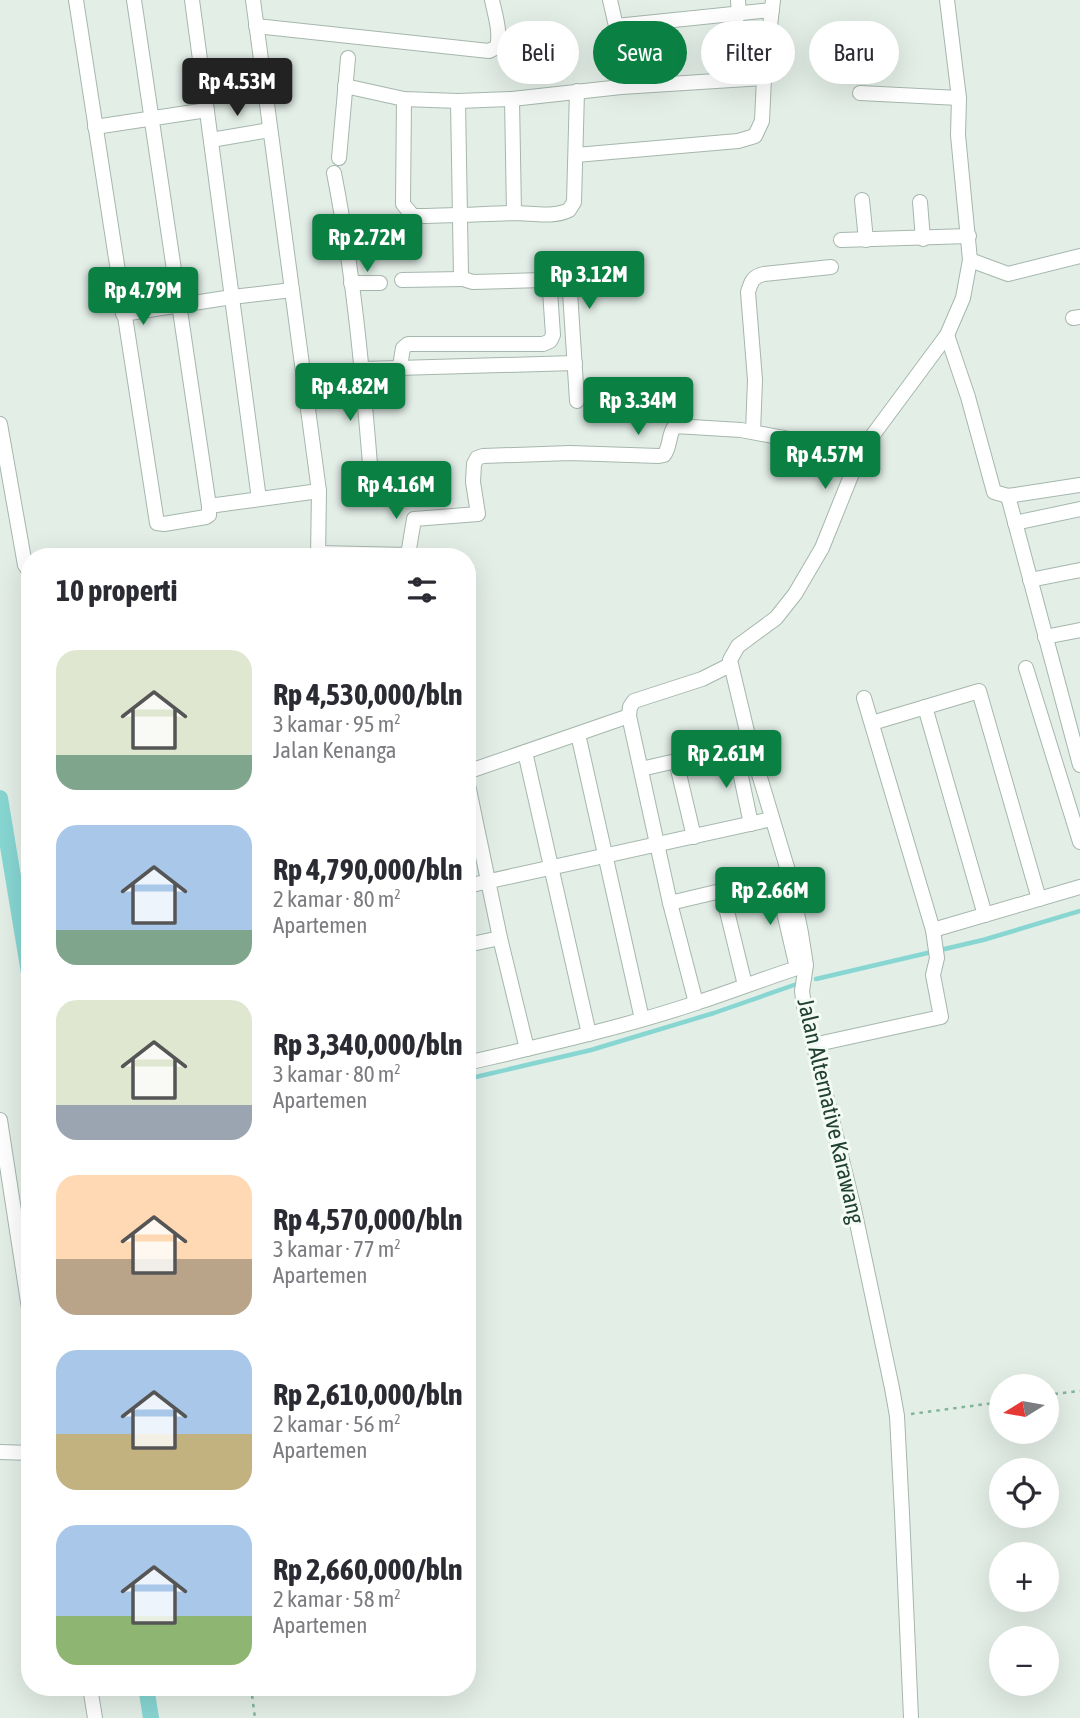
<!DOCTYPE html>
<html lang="id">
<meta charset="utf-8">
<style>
:root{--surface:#fff;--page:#f2f2f3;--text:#2b2b33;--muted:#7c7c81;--accent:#0b8043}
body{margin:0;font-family:"Asap Condensed",sans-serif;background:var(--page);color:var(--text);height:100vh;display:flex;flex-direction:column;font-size:26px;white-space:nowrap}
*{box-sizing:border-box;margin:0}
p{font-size:23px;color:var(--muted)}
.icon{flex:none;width:38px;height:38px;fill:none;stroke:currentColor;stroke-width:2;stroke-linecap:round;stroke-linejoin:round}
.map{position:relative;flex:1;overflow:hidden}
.drawer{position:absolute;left:21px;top:548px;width:455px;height:1148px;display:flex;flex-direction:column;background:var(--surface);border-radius:28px;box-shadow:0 7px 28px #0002}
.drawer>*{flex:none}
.banner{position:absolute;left:497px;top:21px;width:478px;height:63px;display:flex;gap:14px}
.needle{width:46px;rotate:259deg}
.tools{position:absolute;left:989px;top:1374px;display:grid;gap:14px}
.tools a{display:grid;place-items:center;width:70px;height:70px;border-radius:50%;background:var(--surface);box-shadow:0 7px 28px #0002;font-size:35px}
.price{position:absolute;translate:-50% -60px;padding:0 16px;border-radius:7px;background:var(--accent);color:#fff;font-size:23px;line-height:46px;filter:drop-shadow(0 2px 4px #0008)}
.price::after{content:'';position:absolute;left:50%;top:42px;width:21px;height:16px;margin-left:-10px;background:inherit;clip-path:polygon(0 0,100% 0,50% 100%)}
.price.current{background:#222;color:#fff}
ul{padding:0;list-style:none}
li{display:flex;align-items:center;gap:21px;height:175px;padding:0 35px}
li span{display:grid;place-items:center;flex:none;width:196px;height:140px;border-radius:21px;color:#555}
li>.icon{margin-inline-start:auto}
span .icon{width:84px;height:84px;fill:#fffc;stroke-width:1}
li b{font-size:30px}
h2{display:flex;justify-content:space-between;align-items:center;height:84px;padding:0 35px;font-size:30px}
.pill{padding:0 24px;border-radius:32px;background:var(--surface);box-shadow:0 7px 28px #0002;font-size:24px;line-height:63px}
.pill.current{background:var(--accent);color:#fff}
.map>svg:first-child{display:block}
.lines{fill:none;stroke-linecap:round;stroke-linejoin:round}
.stream{stroke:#87d6d2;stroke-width:4.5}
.canal{stroke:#87d6d2;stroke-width:16}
.minor-casing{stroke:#a5b7ad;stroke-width:16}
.path{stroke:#81b499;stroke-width:2.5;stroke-dasharray:3.5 5;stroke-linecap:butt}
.minor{stroke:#fff;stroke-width:14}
.labels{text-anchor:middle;stroke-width:6;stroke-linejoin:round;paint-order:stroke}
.street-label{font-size:23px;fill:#214131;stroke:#f4faf6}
</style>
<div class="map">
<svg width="1080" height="1718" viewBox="0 0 1080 1718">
<rect width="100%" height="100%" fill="#e3eee7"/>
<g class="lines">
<!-- stream -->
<g class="stream">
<path d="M 816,979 L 983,940 L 1080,911"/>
<path d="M 467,1079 L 591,1050 L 714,1013 L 797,984"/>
</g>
<!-- canal -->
<g class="canal">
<path d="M 0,798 L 30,979"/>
<path d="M 146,1687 L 151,1718"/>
</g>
<defs>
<g id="minor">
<path d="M 76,0 L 157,523 L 164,524 L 206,517 L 209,515 L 209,506 L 319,491"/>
<path d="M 134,0 L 209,506"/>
<path d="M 192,0 L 259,499"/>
<path d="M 253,0 L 319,491 L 318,556"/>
<path d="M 610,0 L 616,26 L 621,87"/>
<path d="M 738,0 L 739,15"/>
<path d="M 256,26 L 489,51 L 497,47 C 501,32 495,15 492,0"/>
<path d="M 616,26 L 772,10"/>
<path d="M 203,83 L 262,71"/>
<path d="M 345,86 L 404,99 L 458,101 L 512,99 L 621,87 L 764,78"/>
<path d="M 860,93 L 959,98"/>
<path d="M 404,99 L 403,204 L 413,216 C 447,216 480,214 514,213 C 532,213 553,218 569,210 L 574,202 L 577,91"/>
<path d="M 512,99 L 514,213"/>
<path d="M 95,127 L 207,110"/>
<path d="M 211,140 L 270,130"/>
<path d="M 576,155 L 738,141 L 755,136 L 762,121 L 764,78 L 773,0"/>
<path d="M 339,158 L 348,58"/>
<path d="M 334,173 C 353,269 362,367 370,464"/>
<path d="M 862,200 L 866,240"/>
<path d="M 920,202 L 923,239"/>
<path d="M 344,227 L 401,227 L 413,216"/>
<path d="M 841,240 L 969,236"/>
<path d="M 970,260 L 1008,274 L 1080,256"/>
<path d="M 568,261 L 577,401"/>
<path d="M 402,280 L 463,279"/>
<path d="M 351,283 L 380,283"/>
<path d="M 123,314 L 232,297 L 292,290"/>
<path d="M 1073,318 L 1080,317"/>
<path d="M 947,335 L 968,397 L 994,492 L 1008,496 L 1080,485"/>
<path d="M 400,366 L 403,348 L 408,344 L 543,344 L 550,341 L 553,335 L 550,291 L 543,280 L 473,282 L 463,279 L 461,276 L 458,101"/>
<path d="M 363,369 L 575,363"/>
<path d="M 306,390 L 363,379"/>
<path d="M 0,424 L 25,565 L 30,572"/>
<path d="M 753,432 L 755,380 L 748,292 C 751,282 753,276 764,274 L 831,267"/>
<path d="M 1008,496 L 1080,765"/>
<path d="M 1015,523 L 1080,509"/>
<path d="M 319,553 L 408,555 L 414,519 L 478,514 L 473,482 L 474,464 L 477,458 L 483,456 L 570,453 L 659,456 L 664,455 C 671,446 668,434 675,426 L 741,430 L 805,442 L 865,445"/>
<path d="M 1030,580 L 1080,570"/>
<path d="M 1045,637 L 1080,630"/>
<path d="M 1026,668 L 1080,842"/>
<path d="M 925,707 L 985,915"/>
<path d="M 629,716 L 670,903 L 696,1003"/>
<path d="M 872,723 L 979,691 L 1039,899"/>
<path d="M 578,734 L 642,1019"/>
<path d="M 735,748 L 751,824"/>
<path d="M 525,752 L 589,1034"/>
<path d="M 676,761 L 694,837"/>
<path d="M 641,769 L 750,744"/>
<path d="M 467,772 L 629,716 L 630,707 L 634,701 L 702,679 L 730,665"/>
<path d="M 467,780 L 500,938 L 527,1049"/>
<path d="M 467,886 L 772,819"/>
<path d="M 722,891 L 745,985"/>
<path d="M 670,903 L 784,876"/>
<path d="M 933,930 L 1080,887"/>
<path d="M 467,945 L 500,938"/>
<path d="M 813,1045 L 941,1017 L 933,975 L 937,958 L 933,930 L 864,698"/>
<path d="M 467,1063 C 544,1045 621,1028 696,1003 C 730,992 763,979 797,968 L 776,878"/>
<path d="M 0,1120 L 30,1315"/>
<path d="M 0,1452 L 30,1453"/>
<path d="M 90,1687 L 95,1718"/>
<path d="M 911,1718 L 902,1513 L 897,1416 L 892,1388 L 854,1209 L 804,1006 L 802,991 L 806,965 L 801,933 L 789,874 L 750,744 L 730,660 L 738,646 L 776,618 L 795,594 L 822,548 L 861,451 L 947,335 L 963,298 L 970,260 L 958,135 L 959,98 L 947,0"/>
</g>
</defs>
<!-- minor casing -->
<use href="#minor" class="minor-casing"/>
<!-- path -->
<g class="path">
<path d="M 1046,1395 L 1080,1391"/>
<path d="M 911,1414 L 1001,1402"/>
<path d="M 251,1687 L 255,1718"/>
</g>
<!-- minor -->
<use href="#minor" class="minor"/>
</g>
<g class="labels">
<!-- street labels -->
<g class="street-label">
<text transform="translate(831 1111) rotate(77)" y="8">Jalan Alternative Karawang</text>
</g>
</g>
</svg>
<div class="tools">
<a><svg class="needle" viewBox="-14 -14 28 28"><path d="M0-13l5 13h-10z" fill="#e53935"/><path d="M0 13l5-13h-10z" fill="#7c7c81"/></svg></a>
<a><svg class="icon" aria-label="locate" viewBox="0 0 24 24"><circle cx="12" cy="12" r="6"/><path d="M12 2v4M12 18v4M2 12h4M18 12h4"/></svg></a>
<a>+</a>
<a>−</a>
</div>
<b class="price current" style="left:237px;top:118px">Rp 4.53M</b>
<b class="price" style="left:367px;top:274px">Rp 2.72M</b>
<b class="price" style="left:589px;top:311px">Rp 3.12M</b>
<b class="price" style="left:143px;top:327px">Rp 4.79M</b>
<b class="price" style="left:350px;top:423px">Rp 4.82M</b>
<b class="price" style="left:638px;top:437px">Rp 3.34M</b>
<b class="price" style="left:825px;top:491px">Rp 4.57M</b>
<b class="price" style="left:396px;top:521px">Rp 4.16M</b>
<b class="price" style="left:726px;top:790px">Rp 2.61M</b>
<b class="price" style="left:770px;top:927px">Rp 2.66M</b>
<div class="banner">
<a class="pill">Beli</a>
<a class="pill current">Sewa</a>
<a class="pill">Filter</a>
<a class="pill">Baru</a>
</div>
<section class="drawer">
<h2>10 properti<svg class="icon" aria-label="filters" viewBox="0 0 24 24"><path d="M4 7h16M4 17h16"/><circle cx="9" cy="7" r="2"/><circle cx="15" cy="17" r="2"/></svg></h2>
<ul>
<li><span style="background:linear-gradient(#dfe7d0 75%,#7fa58c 0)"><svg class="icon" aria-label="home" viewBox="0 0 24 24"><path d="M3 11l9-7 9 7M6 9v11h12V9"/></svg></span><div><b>Rp 4,530,000/bln</b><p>3 kamar · 95 m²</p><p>Jalan Kenanga</p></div></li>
<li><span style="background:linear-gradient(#a9c7e8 75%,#7fa58c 0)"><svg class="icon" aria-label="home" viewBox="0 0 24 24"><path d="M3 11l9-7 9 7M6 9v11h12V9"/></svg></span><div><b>Rp 4,790,000/bln</b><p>2 kamar · 80 m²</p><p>Apartemen</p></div></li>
<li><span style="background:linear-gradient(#dfe7d0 75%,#9aa5b1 0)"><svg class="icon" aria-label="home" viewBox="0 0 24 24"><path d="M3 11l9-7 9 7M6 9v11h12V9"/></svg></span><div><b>Rp 3,340,000/bln</b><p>3 kamar · 80 m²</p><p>Apartemen</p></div></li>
<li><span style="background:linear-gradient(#ffd9b3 60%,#b9a48a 0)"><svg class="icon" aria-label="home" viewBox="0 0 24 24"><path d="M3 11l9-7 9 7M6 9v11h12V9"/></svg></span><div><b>Rp 4,570,000/bln</b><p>3 kamar · 77 m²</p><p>Apartemen</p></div></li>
<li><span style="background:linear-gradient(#a9c7e8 60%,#c2b280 0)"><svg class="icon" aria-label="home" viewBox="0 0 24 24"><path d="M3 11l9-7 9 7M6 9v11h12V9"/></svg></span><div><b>Rp 2,610,000/bln</b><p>2 kamar · 56 m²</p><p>Apartemen</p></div></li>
<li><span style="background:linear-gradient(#a9c7e8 65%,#8fb573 0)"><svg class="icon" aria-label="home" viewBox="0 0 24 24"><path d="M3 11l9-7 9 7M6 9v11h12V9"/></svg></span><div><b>Rp 2,660,000/bln</b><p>2 kamar · 58 m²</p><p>Apartemen</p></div></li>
</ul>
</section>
</div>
